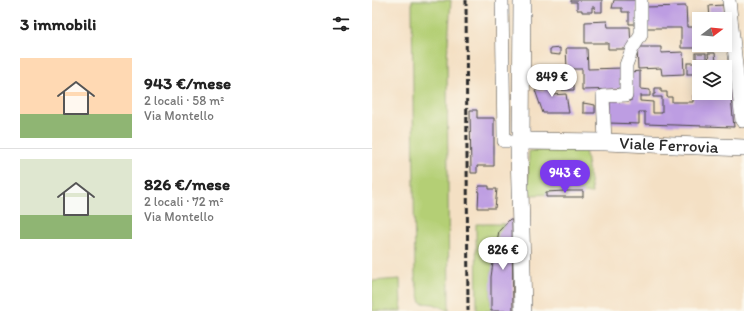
<!DOCTYPE html>
<html lang="it">
<meta charset="utf-8">
<style>
:root{--surface:#fff;--page:#f6f6f6;--text:#222;--muted:#767676;--line:#e0e0e0;--accent:#7c3aed}
body{margin:0;font-family:Itim,sans-serif;background:var(--page);color:var(--text);height:100vh;display:flex;flex-direction:column;font-size:15px;white-space:nowrap}
*{box-sizing:border-box;margin:0}
p{font-size:13px;color:var(--muted)}
.icon{flex:none;width:22px;height:22px;fill:none;stroke:currentColor;stroke-width:2;stroke-linecap:round;stroke-linejoin:round}
.map{position:relative;flex:1;overflow:hidden}
.sheet{display:flex;flex-direction:column;background:var(--surface);width:372px}
.sheet>*{flex:none}
.needle{width:26px;rotate:74deg}
.fabs{position:absolute;left:320px;top:12px;display:grid;gap:8px}
.fabs a{display:grid;place-items:center;width:40px;height:40px;border-radius:0px;background:var(--surface);box-shadow:0 2px 10px #0003;font-size:20px}
.price{position:absolute;translate:-50% -34px;padding:0 9px;border-radius:14px;background:#fff;color:#222;font-size:13px;line-height:26px;filter:drop-shadow(0 1px 2px #0008)}
.price::after{content:'';position:absolute;left:50%;top:24px;width:12px;height:9px;margin-left:-6px;background:inherit;clip-path:polygon(0 0,100% 0,50% 100%)}
.price.active{background:var(--accent);color:#fff}
ul{padding:0;list-style:none}
li{display:flex;align-items:center;gap:12px;height:100px;padding:0 20px}
li+li{border-top:1px solid var(--line)}
li span{display:grid;place-items:center;flex:none;width:112px;height:80px;border-radius:0px;color:#555}
li>.icon{margin-inline-start:auto}
span .icon{width:48px;height:48px;fill:#fffc;stroke-width:1}
li b{font-size:17px}
h2{display:flex;justify-content:space-between;align-items:center;height:48px;padding:0 20px;font-size:17px}
main{display:flex;flex:1;min-height:0}
.map>svg:first-child{display:block}
.green{fill:#b4cf74;stroke:#707d50}
.building{fill:#bd9de2}
.lines{fill:none;stroke-linecap:round;stroke-linejoin:round}
.minor-casing{stroke:#494642;stroke-width:14}
.major-casing{stroke:#494642;stroke-width:18}
.minor{stroke:#fff;stroke-width:13}
.major{stroke:#fff;stroke-width:17}
.rail{stroke:#2b2b2b;stroke-width:3;stroke-dasharray:6 3;stroke-linecap:butt}
.labels{text-anchor:middle;stroke-width:3;stroke-linejoin:round;paint-order:stroke}
.street-label{font-size:17px;fill:#2b2b2b;stroke:#fbf7ec}
</style>
<main>
<section class="sheet">
<h2>3 immobili<svg class="icon" aria-label="filters" viewBox="0 0 24 24"><path d="M4 7h16M4 17h16"/><circle cx="9" cy="7" r="2"/><circle cx="15" cy="17" r="2"/></svg></h2>
<ul>
<li><span style="background:linear-gradient(#ffd9b3 70%,#8fb573 0)"><svg class="icon" aria-label="home" viewBox="0 0 24 24"><path d="M3 11l9-7 9 7M6 9v11h12V9"/></svg></span><div><b>943 €/mese</b><p>2 locali · 58 m²</p><p>Via Montello</p></div></li>
<li><span style="background:linear-gradient(#dfe7d0 70%,#8fb573 0)"><svg class="icon" aria-label="home" viewBox="0 0 24 24"><path d="M3 11l9-7 9 7M6 9v11h12V9"/></svg></span><div><b>826 €/mese</b><p>2 locali · 72 m²</p><p>Via Montello</p></div></li>
</ul>
</section>
<div class="map">
<svg width="372" height="311" viewBox="0 0 372 311">
<rect width="100%" height="100%" fill="#fbf7ec"/>
<filter id="ink" filterUnits="userSpaceOnUse"><feTurbulence type="fractalNoise" baseFrequency=".025" numOctaves="2"/><feDisplacementMap in="SourceGraphic" scale="8" xChannelSelector="R" yChannelSelector="G"/><feConvolveMatrix kernelMatrix="1 2 1 2 8 2 1 2 1" color-interpolation-filters="sRGB"/></filter>
<filter id="wash" filterUnits="userSpaceOnUse"><feTurbulence type="fractalNoise" baseFrequency=".012" numOctaves="4" result="noise"/><feDisplacementMap in="SourceGraphic" scale="16" xChannelSelector="R" yChannelSelector="G"/><feGaussianBlur stdDeviation="0.9" result="paint"/><feColorMatrix in="noise" values="0 0 0 0 0 0 0 0 0 0 0 0 0 0 0 0 0 1.4 0 .05"/><feComposite in="paint" operator="in"/></filter>
<g filter="url(#wash)">
<rect width="100%" height="100%" fill="#f4e0c4"/>
<!-- green -->
<g class="green">
<path d="M 40,0 L 79,0 L 75,58 L 77,311 L 62,304 L 49,303 L 43,279 Z"/>
<path d="M 213,149 L 220,193 L 156,195 L 157,151 Z"/>
<path d="M 104,224 L 133,224 C 119,241 119,289 119,311 L 105,311 Z"/>
<path d="M 28,279 L 29,311 L 0,311 L 0,281 Z"/>
</g>
<g id="blocks">
<!-- building -->
<g class="building">
<path d="M 199,0 L 230,0 L 230,12 L 223,12 L 222,7 L 220,7 L 220,12 L 210,12 L 210,10 L 205,10 L 205,2 L 199,2 Z"/>
<path d="M 242,0 L 265,0 L 265,24 L 257,24 L 257,12 L 250,12 L 250,8 L 240,8 Z"/>
<path d="M 351,5 L 352,19 L 338,19 L 337,6 Z"/>
<path d="M 314,6 L 315,27 L 327,27 L 327,45 L 330,45 L 330,48 L 309,48 L 309,28 L 274,28 L 273,7 Z"/>
<path d="M 235,21 L 236,27 L 258,27 L 259,49 L 236,49 L 236,43 L 213,43 L 213,22 Z"/>
<path d="M 265,47 L 289,47 L 289,53 L 311,52 L 312,74 L 290,75 L 289,68 L 266,69 Z"/>
<path d="M 188,48 L 188,55 L 178,54 L 178,49 Z"/>
<path d="M 194,48 L 215,48 L 216,69 L 251,68 L 251,89 L 210,90 L 210,69 L 195,69 Z"/>
<rect x="324" y="53" width="10" height="6"/>
<path d="M 336,53 L 343,53 L 344,62 L 337,62 Z"/>
<rect x="315" y="63" width="10" height="11"/>
<path d="M 268,71 L 268,89 L 278,90 L 278,96 L 268,96 L 268,101 L 281,102 L 281,113 L 290,113 L 290,97 L 281,97 L 281,94 L 283,94 L 283,88 L 289,88 L 289,92 L 295,92 L 295,97 L 300,97 L 300,102 L 321,102 L 321,95 L 331,97 L 331,93 L 353,93 L 353,78 L 357,78 L 362,127 L 273,124 L 273,112 L 267,112 L 267,124 L 237,123 L 238,100 L 259,101 L 259,72 Z"/>
<path d="M 172,72 L 180,72 L 180,95 L 194,94 L 197,113 L 171,113 L 163,90 L 172,90 Z"/>
<path d="M 193,79 L 197,79 L 197,85 L 202,84 L 202,90 L 190,90 L 189,84 L 191,84 Z"/>
<path d="M 211,103 L 223,105 L 223,113 L 211,113 Z"/>
<path d="M 98,110 L 105,110 L 105,118 L 122,118 L 122,166 L 105,166 L 105,173 L 99,173 Z"/>
<path d="M 107,186 L 117,186 L 117,189 L 125,189 L 123,208 L 106,208 Z"/>
<path d="M 192,191 L 211,191 L 211,197 L 174,197 L 174,192 Z"/>
<path d="M 138,219 L 140,219 L 141,311 L 119,311 L 119,277 L 122,256 L 127,231 Z"/>
</g>
</g>
</g>
<g filter="url(#ink)">
<use href="#blocks" fill-opacity="0" stroke="#494642" stroke-width="1"/>
<g class="lines">
<defs>
<g id="minor">
<path d="M 130,0 L 132,141 L 149,141"/>
<path d="M 357,0 L 370,121"/>
<path d="M 233,142 L 231,96 L 254,95 L 254,65 L 260,49 L 269,35 L 269,0"/>
</g>
<g id="major">
<path d="M 150,0 L 149,141 L 147,148 L 151,311"/>
<path id="s1" d="M 149,141 L 233,142 L 372,148"/>
</g>
</defs>
<!-- minor casing -->
<use href="#minor" class="minor-casing"/>
<!-- major casing -->
<use href="#major" class="major-casing"/>
<!-- minor -->
<use href="#minor" class="minor"/>
<!-- major -->
<use href="#major" class="major"/>
<!-- rail -->
<path class="rail" d="M 94,0 L 96,311"/>
</g>
</g>
<g class="labels">
<!-- street labels -->
<g class="street-label">
<text dy="6" stroke="none"><textPath href="#s1" startOffset="148">Viale Ferrovia</textPath></text>
</g>
</g>
</svg>
<div class="fabs">
<a><svg class="needle" viewBox="-14 -14 28 28"><path d="M0-13l5 13h-10z" fill="#e53935"/><path d="M0 13l5-13h-10z" fill="#767676"/></svg></a>
<a><svg class="icon" aria-label="layers" viewBox="0 0 24 24"><path d="M12 4l9 5-9 5-9-5zM3 14l9 5 9-5"/></svg></a>
</div>
<b class="price" style="left:180px;top:98px">849 €</b>
<b class="price active" style="left:193px;top:194px">943 €</b>
<b class="price" style="left:131px;top:271px">826 €</b>
</div>
</main>
